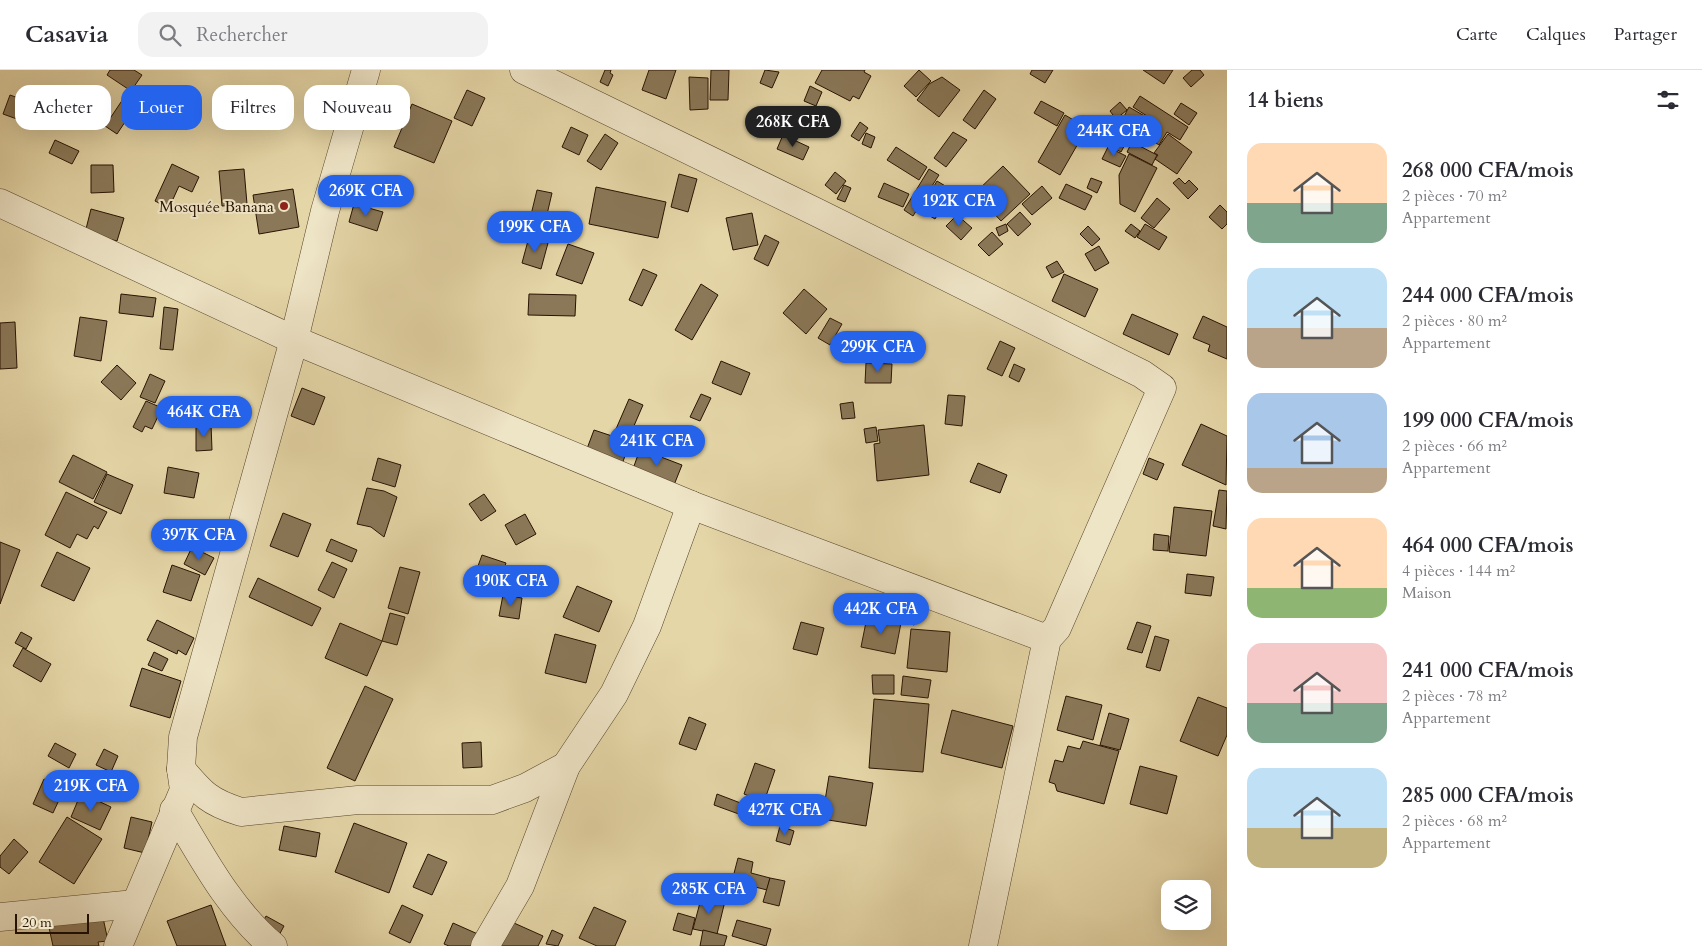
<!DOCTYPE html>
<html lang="fr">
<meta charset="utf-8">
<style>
:root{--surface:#fff;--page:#f2f2f3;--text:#2b2b33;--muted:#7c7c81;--line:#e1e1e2;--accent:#2563eb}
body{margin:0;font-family:Cardo,serif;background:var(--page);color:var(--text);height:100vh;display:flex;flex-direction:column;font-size:19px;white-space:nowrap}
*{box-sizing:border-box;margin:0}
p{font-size:16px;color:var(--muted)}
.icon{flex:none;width:28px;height:28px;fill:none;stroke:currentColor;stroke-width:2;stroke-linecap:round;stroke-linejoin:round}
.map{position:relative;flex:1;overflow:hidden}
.sheet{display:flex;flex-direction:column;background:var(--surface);width:475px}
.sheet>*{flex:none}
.guide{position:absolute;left:15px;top:15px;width:475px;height:45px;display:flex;gap:10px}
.fabs{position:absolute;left:1161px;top:810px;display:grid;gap:10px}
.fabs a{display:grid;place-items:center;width:50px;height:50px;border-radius:10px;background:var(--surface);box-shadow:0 5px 20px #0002;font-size:25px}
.scale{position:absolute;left:15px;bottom:12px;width:74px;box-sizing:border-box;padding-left:5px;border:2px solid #281302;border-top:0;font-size:14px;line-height:18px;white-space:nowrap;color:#281302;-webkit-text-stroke:4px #eee4c6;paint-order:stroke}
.price{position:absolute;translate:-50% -42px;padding:0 11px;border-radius:18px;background:var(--accent);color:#fff;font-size:16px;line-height:32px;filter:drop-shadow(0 1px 2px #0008)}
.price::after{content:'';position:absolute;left:50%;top:30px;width:15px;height:11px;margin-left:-8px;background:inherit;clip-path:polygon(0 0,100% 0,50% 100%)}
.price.current{background:#222;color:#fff}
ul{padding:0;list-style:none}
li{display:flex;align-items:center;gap:15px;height:125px;padding:0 20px}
li span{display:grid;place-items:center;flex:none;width:140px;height:100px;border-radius:15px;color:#555}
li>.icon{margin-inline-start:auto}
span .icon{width:60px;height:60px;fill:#fffc;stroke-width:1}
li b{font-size:21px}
h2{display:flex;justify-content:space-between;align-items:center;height:60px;padding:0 20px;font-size:21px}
.tag{padding:0 18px;border-radius:15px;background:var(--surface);box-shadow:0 5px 20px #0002;font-size:18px;line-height:45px}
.tag.current{background:var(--accent);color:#fff}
header{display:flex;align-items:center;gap:30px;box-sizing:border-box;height:70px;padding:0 25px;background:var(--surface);border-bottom:1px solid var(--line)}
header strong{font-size:24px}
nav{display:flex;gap:28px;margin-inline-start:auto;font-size:18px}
.search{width:350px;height:45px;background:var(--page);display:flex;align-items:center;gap:12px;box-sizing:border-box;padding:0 18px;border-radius:15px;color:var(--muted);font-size:19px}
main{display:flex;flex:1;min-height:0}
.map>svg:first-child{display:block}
.building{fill:#8a7858;stroke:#281302}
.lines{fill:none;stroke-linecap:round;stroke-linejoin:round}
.minor-casing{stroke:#57442b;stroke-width:29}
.minor{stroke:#eee4c6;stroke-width:28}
.poi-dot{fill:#8f2418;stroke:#eee4c6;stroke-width:2}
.labels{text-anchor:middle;stroke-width:4;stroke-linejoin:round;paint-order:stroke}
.poi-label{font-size:16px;fill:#281302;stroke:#eee4c6;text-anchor:end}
</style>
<header>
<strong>Casavia</strong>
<div class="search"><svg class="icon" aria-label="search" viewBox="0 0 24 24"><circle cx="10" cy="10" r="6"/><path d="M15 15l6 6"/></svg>Rechercher</div>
<nav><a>Carte</a><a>Calques</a><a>Partager</a></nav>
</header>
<main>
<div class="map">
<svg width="1227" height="876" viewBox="0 0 1227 876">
<rect width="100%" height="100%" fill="#e5d6a7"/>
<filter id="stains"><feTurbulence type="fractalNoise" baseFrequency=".004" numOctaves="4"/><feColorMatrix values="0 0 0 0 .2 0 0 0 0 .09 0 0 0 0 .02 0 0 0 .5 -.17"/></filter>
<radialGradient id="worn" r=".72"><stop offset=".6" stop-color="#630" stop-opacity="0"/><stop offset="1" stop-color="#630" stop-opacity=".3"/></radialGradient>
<!-- building -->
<g class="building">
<path d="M 110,0 L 134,0 L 142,5 L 131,21 L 107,5 Z"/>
<path d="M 605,0 L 611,0 L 610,3 L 613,5 L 608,16 L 600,12 Z"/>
<path d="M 649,0 L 676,0 L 666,29 L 642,20 Z"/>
<path d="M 711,0 L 729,0 L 728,30 L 710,30 Z"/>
<path d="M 765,0 L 779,2 L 772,18 L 760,13 Z"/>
<path d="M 822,0 L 865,0 L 864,2 L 871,6 L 859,29 L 853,26 L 850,31 L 815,13 Z"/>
<path d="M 919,0 L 931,11 L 916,27 L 904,16 Z"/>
<path d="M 1032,0 L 1053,0 L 1045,13 L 1030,4 Z"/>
<path d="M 1143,0 L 1173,0 L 1164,14 Z"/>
<path d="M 1192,0 L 1200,0 L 1204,5 L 1191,17 L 1183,8 Z"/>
<path d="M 689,7 L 708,8 L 708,39 L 690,40 Z"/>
<path d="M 942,7 L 960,20 L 939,47 L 917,30 L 929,14 Z"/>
<path d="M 810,16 L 822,22 L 816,36 L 804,31 Z"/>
<path d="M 467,20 L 485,28 L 472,56 L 454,48 Z"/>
<path d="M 984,20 L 996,29 L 975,59 L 963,50 Z"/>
<path d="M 127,23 L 139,31 L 117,64 L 105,56 Z"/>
<path d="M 10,25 L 35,34 L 28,53 L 3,44 Z"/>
<path d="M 1140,26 L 1188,57 L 1180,70 L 1167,62 L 1159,75 L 1141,63 L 1150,48 L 1133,37 Z"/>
<path d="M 1041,31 L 1064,43 L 1057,56 L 1034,43 Z"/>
<path d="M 1120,32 L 1127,40 L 1116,49 L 1110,41 Z"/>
<path d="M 1181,33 L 1197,43 L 1189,55 L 1174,44 Z"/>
<path d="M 412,34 L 452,51 L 434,93 L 394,77 Z"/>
<path d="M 1129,37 L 1148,48 L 1141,63 L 1121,52 Z"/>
<path d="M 1065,45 L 1087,58 L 1060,105 L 1038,92 Z"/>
<path d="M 1105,50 L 1131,63 L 1121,82 L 1096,68 Z"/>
<path d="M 860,52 L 868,58 L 859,71 L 851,66 Z"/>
<path d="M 571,57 L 588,65 L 579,85 L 562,77 Z"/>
<path d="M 953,62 L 967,70 L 946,97 L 934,88 Z"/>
<path d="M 866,63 L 875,67 L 871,78 L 862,74 Z"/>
<path d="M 605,64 L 618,73 L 601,100 L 587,91 Z"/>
<path d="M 1168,64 L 1192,82 L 1177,104 L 1155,89 L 1158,85 L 1154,83 Z"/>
<path d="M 783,65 L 809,77 L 803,90 L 777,79 Z"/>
<path d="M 55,70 L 79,81 L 72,94 L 49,83 Z"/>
<path d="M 1132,72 L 1157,85 L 1152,95 L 1127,82 Z"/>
<path d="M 896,77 L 927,97 L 919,110 L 887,90 Z"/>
<path d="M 1108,77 L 1126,86 L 1120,97 L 1102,89 Z"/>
<path d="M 1129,84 L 1157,98 L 1135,142 L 1120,134 L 1119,105 Z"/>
<path d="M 172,94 L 199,107 L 192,122 L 179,116 L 169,138 L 155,131 Z"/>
<path d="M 91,95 L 113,95 L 114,122 L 91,123 Z"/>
<path d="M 1003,96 L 1030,124 L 1001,151 L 975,123 Z"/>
<path d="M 244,99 L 247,134 L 222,136 L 219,101 Z"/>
<path d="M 929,99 L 939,105 L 913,146 L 904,140 Z"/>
<path d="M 835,102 L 846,111 L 836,124 L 825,115 Z"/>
<path d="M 679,104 L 697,109 L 688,142 L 671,137 Z"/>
<path d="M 1091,108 L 1102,112 L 1097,123 L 1087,118 Z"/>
<path d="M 1179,108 L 1185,114 L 1189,110 L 1198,119 L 1188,129 L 1173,113 Z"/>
<path d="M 937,111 L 952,120 L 935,149 L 920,140 Z"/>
<path d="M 884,113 L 909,124 L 903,137 L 878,127 Z"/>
<path d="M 1066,114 L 1092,126 L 1085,140 L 1059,128 Z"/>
<path d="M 844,115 L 851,118 L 845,132 L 837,129 Z"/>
<path d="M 1042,116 L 1052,128 L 1032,145 L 1022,134 Z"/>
<path d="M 596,117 L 666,132 L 658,168 L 589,154 Z"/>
<path d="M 293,119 L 299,157 L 259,164 L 253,125 Z"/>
<path d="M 537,120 L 552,123 L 545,153 L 530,149 Z"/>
<path d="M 1157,128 L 1170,139 L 1154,158 L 1141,148 Z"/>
<path d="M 354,134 L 383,142 L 377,161 L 349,152 Z"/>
<path d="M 1220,135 L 1227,142 L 1227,154 L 1222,159 L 1209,147 Z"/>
<path d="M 91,139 L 124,148 L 117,171 L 85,163 Z"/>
<path d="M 1020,142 L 1031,154 L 1018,166 L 1007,154 Z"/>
<path d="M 752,143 L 758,175 L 733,180 L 726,148 Z"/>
<path d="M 957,145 L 972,158 L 961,170 L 946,156 Z"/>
<path d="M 1006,154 L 1008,161 L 999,166 L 996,158 Z"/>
<path d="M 1131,154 L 1140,161 L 1135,168 L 1125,161 Z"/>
<path d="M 1145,154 L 1167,167 L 1159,180 L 1137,167 Z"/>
<path d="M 1088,156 L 1100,169 L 1092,176 L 1080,164 Z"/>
<path d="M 992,162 L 1003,174 L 989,186 L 978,175 Z"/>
<path d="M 765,165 L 779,172 L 768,196 L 754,189 Z"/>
<path d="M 529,167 L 548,173 L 541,199 L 522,193 Z"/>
<path d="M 568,174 L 594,183 L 582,214 L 556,205 Z"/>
<path d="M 1099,176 L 1109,193 L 1095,201 L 1085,184 Z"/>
<path d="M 1057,191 L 1064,202 L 1052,208 L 1046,197 Z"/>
<path d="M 643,199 L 657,205 L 642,236 L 629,230 Z"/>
<path d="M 1064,204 L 1098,219 L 1085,247 L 1052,231 Z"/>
<path d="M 701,214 L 718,225 L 692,270 L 675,260 Z"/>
<path d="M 804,219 L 827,239 L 806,264 L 783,243 Z"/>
<path d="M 121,224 L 156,228 L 153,247 L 119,243 Z"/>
<path d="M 529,224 L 576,225 L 575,246 L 528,245 Z"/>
<path d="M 164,237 L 178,239 L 173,280 L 160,279 Z"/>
<path d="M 1132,244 L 1178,264 L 1169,285 L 1123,264 Z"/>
<path d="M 1203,246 L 1227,257 L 1227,289 L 1208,281 L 1210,275 L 1193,268 Z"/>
<path d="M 80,247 L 107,251 L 101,291 L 74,286 Z"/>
<path d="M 830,248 L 842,254 L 830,275 L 818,268 Z"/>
<path d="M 15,252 L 17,298 L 0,299 L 0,253 Z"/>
<path d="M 1000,271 L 1015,278 L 1002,306 L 987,299 Z"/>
<path d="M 721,291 L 750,303 L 741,325 L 712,313 Z"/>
<path d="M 866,293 L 892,294 L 891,313 L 865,313 Z"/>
<path d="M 1014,294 L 1025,299 L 1019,312 L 1009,307 Z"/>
<path d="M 117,295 L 136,313 L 121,330 L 101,312 Z"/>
<path d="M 150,304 L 165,311 L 155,333 L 140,327 Z"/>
<path d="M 302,318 L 325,327 L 314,355 L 291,346 Z"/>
<path d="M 701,324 L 711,328 L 700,351 L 690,347 Z"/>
<path d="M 948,325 L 965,326 L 962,356 L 945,354 Z"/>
<path d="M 629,329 L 643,335 L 630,365 L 616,359 Z"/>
<path d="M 146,331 L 162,338 L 152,359 L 145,356 L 142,362 L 133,357 Z"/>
<path d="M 853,332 L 855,348 L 842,349 L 840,334 Z"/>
<path d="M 211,354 L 212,380 L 196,381 L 196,355 Z"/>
<path d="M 1201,354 L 1227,366 L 1226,415 L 1182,395 Z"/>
<path d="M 924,355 L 929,405 L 877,411 L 874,374 L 880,373 L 878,360 Z"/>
<path d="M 876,357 L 878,371 L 866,373 L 864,359 Z"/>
<path d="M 594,360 L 630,372 L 621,397 L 585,384 Z"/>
<path d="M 640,379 L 682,395 L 674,415 L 633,399 Z"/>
<path d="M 73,385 L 107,402 L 93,429 L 59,412 Z"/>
<path d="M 378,388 L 401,395 L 395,417 L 372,410 Z"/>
<path d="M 1149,388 L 1164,394 L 1157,410 L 1143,404 Z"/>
<path d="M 978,393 L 1007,405 L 1000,423 L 970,412 Z"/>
<path d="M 168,397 L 199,403 L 194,428 L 164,423 Z"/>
<path d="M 107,404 L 133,415 L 121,444 L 94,432 Z"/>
<path d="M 367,418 L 384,421 L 397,427 L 384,467 L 371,457 L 357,454 Z"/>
<path d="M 1219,420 L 1227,421 L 1226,459 L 1213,456 Z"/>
<path d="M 66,422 L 107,442 L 98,459 L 94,456 L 87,469 L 77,464 L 70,478 L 45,465 Z"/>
<path d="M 484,424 L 496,441 L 481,451 L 469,434 Z"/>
<path d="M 1174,437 L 1212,441 L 1206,486 L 1169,482 Z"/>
<path d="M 283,443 L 311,454 L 298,487 L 270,476 Z"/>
<path d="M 525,444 L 536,464 L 516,475 L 505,455 Z"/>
<path d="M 1154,464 L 1169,466 L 1168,481 L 1153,480 Z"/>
<path d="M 331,469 L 357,480 L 352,492 L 326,481 Z"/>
<path d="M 0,472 L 20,480 L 0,534 Z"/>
<path d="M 192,477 L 214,488 L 205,505 L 184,494 Z"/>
<path d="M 57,482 L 90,498 L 74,531 L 41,516 Z"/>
<path d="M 482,485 L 506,493 L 494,526 L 470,518 Z"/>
<path d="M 332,492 L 347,499 L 334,528 L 318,520 Z"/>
<path d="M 172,495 L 200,505 L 191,531 L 163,522 Z"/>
<path d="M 400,497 L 420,502 L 408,544 L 388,538 Z"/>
<path d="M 1187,504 L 1214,507 L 1211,526 L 1185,523 Z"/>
<path d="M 258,508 L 321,538 L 312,556 L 249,527 Z"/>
<path d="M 577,516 L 612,531 L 599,562 L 563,547 Z"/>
<path d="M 503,525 L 522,528 L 519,549 L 499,546 Z"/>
<path d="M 865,525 L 877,531 L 871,545 L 859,540 Z"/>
<path d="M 896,533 L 919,543 L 914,555 L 891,545 Z"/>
<path d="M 390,543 L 405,547 L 397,575 L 382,571 Z"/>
<path d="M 867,547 L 901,553 L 895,584 L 861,577 Z"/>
<path d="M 157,550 L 194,568 L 186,585 L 178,580 L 177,584 L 147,570 Z"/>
<path d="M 801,552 L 824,558 L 817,585 L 793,579 Z"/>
<path d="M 1137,552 L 1151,556 L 1142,583 L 1127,579 Z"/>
<path d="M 340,553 L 382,571 L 367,606 L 325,588 Z"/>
<path d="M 911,559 L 950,562 L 947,602 L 907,598 Z"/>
<path d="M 21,562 L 32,568 L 26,579 L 15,573 Z"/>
<path d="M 555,564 L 596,575 L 586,613 L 545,603 Z"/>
<path d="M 1155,566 L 1169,570 L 1160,601 L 1146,597 Z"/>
<path d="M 23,578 L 51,594 L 41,612 L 13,596 Z"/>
<path d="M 154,582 L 168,589 L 162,601 L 148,595 Z"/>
<path d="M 142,598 L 181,611 L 170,648 L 130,636 Z"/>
<path d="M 872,605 L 894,605 L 894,624 L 873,624 Z"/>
<path d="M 903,606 L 931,610 L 928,628 L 901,625 Z"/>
<path d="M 365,616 L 393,629 L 355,711 L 327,698 Z"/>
<path d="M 1066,626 L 1102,635 L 1093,670 L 1057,660 Z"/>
<path d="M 1198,627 L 1227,638 L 1227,665 L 1218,686 L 1180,671 Z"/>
<path d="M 874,629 L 929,634 L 923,702 L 869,698 Z"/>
<path d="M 952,640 L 1013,656 L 1002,698 L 941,683 Z"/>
<path d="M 1109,643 L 1129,649 L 1120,680 L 1100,675 Z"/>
<path d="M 689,647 L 706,654 L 696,680 L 679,674 Z"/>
<path d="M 1083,671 L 1119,681 L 1104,734 L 1057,721 L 1055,714 L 1049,712 L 1055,690 L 1063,692 L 1068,676 L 1080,679 Z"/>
<path d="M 481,672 L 482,697 L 463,698 L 462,673 Z"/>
<path d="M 55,673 L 76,684 L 69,698 L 48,686 Z"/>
<path d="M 104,679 L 118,686 L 111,702 L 96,695 Z"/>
<path d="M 755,693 L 775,700 L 764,732 L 744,724 Z"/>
<path d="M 1140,696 L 1177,706 L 1167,744 L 1130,734 Z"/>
<path d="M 829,706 L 873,713 L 866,756 L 822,749 Z"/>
<path d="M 44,709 L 65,717 L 53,743 L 33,734 Z"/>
<path d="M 81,723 L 111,737 L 100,760 L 71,747 Z"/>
<path d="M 717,724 L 751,737 L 747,747 L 714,735 Z"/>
<path d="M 67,747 L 102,769 L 74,814 L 39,792 Z"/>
<path d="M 131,747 L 152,752 L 145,783 L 124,778 Z"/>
<path d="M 354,753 L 407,773 L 389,823 L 335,802 Z"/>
<path d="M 284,756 L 320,763 L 316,787 L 279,780 Z"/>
<path d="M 780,756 L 794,761 L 790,775 L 776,771 Z"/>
<path d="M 14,769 L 28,782 L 9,804 L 0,797 L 0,786 Z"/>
<path d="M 428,784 L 447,792 L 432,825 L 413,817 Z"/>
<path d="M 738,788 L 753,792 L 751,803 L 770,808 L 767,820 L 732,811 Z"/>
<path d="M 770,808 L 785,811 L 779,836 L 763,832 Z"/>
<path d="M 702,825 L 725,831 L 717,864 L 693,859 Z"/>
<path d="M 211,835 L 226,876 L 177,876 L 167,851 Z"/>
<path d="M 402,835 L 423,845 L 410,873 L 389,863 Z"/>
<path d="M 594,837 L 626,851 L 615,876 L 597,876 L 579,868 Z"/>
<path d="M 102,843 L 108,871 L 98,872 L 99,876 L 53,876 L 48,853 Z"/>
<path d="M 678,843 L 695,848 L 691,865 L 673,860 Z"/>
<path d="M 266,846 L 284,856 L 277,869 L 259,859 Z"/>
<path d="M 505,849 L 543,866 L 538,876 L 492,876 Z"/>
<path d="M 737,850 L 771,859 L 766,876 L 732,866 Z"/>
<path d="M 453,853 L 480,865 L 475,876 L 449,876 L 444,874 Z"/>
<path d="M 552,860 L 563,865 L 558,876 L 546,874 Z"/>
<path d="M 703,860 L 727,866 L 724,876 L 700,876 Z"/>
</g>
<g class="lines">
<defs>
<g id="minor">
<path d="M 524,0 L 816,142 L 1142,304 L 1162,318 L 1057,558 L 1047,569 L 983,876"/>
<path d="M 0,133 L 294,270 L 691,435 L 1047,569"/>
<path d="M 181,699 C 202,724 209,732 241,742 L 358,730 L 492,730 L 525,718 L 566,696"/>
<path d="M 174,740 C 203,788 230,840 273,876"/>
<path d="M 0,847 L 135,834"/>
<path d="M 118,876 L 184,720 L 181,699 L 183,667 L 294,270 L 325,141 L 366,0"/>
<path d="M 485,876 L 520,816 L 566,696 L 614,624 L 647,556 L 691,435"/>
</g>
</defs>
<!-- minor casing -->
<use href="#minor" class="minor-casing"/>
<!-- minor -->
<use href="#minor" class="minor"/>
</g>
<!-- markers -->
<circle class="poi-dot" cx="284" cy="136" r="5"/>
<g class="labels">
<!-- poi labels -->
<g class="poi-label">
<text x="274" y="142">Mosquée Banana</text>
</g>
</g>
<rect width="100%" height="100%" filter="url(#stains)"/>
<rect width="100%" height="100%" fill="url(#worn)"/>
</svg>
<div class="fabs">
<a><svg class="icon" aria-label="layers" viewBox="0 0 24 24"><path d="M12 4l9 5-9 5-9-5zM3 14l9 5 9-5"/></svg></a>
</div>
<div class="scale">20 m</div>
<b class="price current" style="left:793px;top:78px">268K CFA</b>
<b class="price" style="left:1114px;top:87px">244K CFA</b>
<b class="price" style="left:366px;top:147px">269K CFA</b>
<b class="price" style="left:959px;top:157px">192K CFA</b>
<b class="price" style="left:535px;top:183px">199K CFA</b>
<b class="price" style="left:878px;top:303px">299K CFA</b>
<b class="price" style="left:204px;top:368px">464K CFA</b>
<b class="price" style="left:657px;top:397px">241K CFA</b>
<b class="price" style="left:199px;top:491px">397K CFA</b>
<b class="price" style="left:511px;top:537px">190K CFA</b>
<b class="price" style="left:881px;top:565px">442K CFA</b>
<b class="price" style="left:91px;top:742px">219K CFA</b>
<b class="price" style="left:785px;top:766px">427K CFA</b>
<b class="price" style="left:709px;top:845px">285K CFA</b>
<div class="guide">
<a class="tag">Acheter</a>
<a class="tag current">Louer</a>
<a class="tag">Filtres</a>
<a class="tag">Nouveau</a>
</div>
</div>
<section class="sheet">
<h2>14 biens<svg class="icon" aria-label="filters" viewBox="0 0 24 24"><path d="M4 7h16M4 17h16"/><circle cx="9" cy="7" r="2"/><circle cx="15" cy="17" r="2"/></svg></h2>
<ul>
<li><span style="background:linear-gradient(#ffd9b3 60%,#7fa58c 0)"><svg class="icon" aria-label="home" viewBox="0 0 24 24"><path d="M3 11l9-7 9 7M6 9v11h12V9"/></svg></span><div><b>268 000 CFA/mois</b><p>2 pièces · 70 m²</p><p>Appartement</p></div></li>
<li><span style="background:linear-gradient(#bfe0f5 60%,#b9a48a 0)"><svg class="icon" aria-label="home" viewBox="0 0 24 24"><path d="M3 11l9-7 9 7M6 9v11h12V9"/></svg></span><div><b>244 000 CFA/mois</b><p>2 pièces · 80 m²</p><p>Appartement</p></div></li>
<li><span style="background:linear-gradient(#a9c7e8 75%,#b9a48a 0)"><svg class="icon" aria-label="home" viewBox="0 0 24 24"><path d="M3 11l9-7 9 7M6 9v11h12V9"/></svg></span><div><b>199 000 CFA/mois</b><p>2 pièces · 66 m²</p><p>Appartement</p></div></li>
<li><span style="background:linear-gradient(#ffd9b3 70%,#8fb573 0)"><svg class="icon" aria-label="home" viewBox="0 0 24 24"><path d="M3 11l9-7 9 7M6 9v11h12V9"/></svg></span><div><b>464 000 CFA/mois</b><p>4 pièces · 144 m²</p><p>Maison</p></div></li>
<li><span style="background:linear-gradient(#f6c9c9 60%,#7fa58c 0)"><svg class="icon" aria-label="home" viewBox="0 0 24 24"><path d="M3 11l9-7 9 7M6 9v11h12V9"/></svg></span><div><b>241 000 CFA/mois</b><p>2 pièces · 78 m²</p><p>Appartement</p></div></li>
<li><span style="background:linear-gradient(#bfe0f5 60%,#c2b280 0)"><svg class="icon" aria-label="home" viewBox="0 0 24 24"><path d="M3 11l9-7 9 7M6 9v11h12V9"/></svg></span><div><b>285 000 CFA/mois</b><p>2 pièces · 68 m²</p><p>Appartement</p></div></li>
</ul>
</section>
</main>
